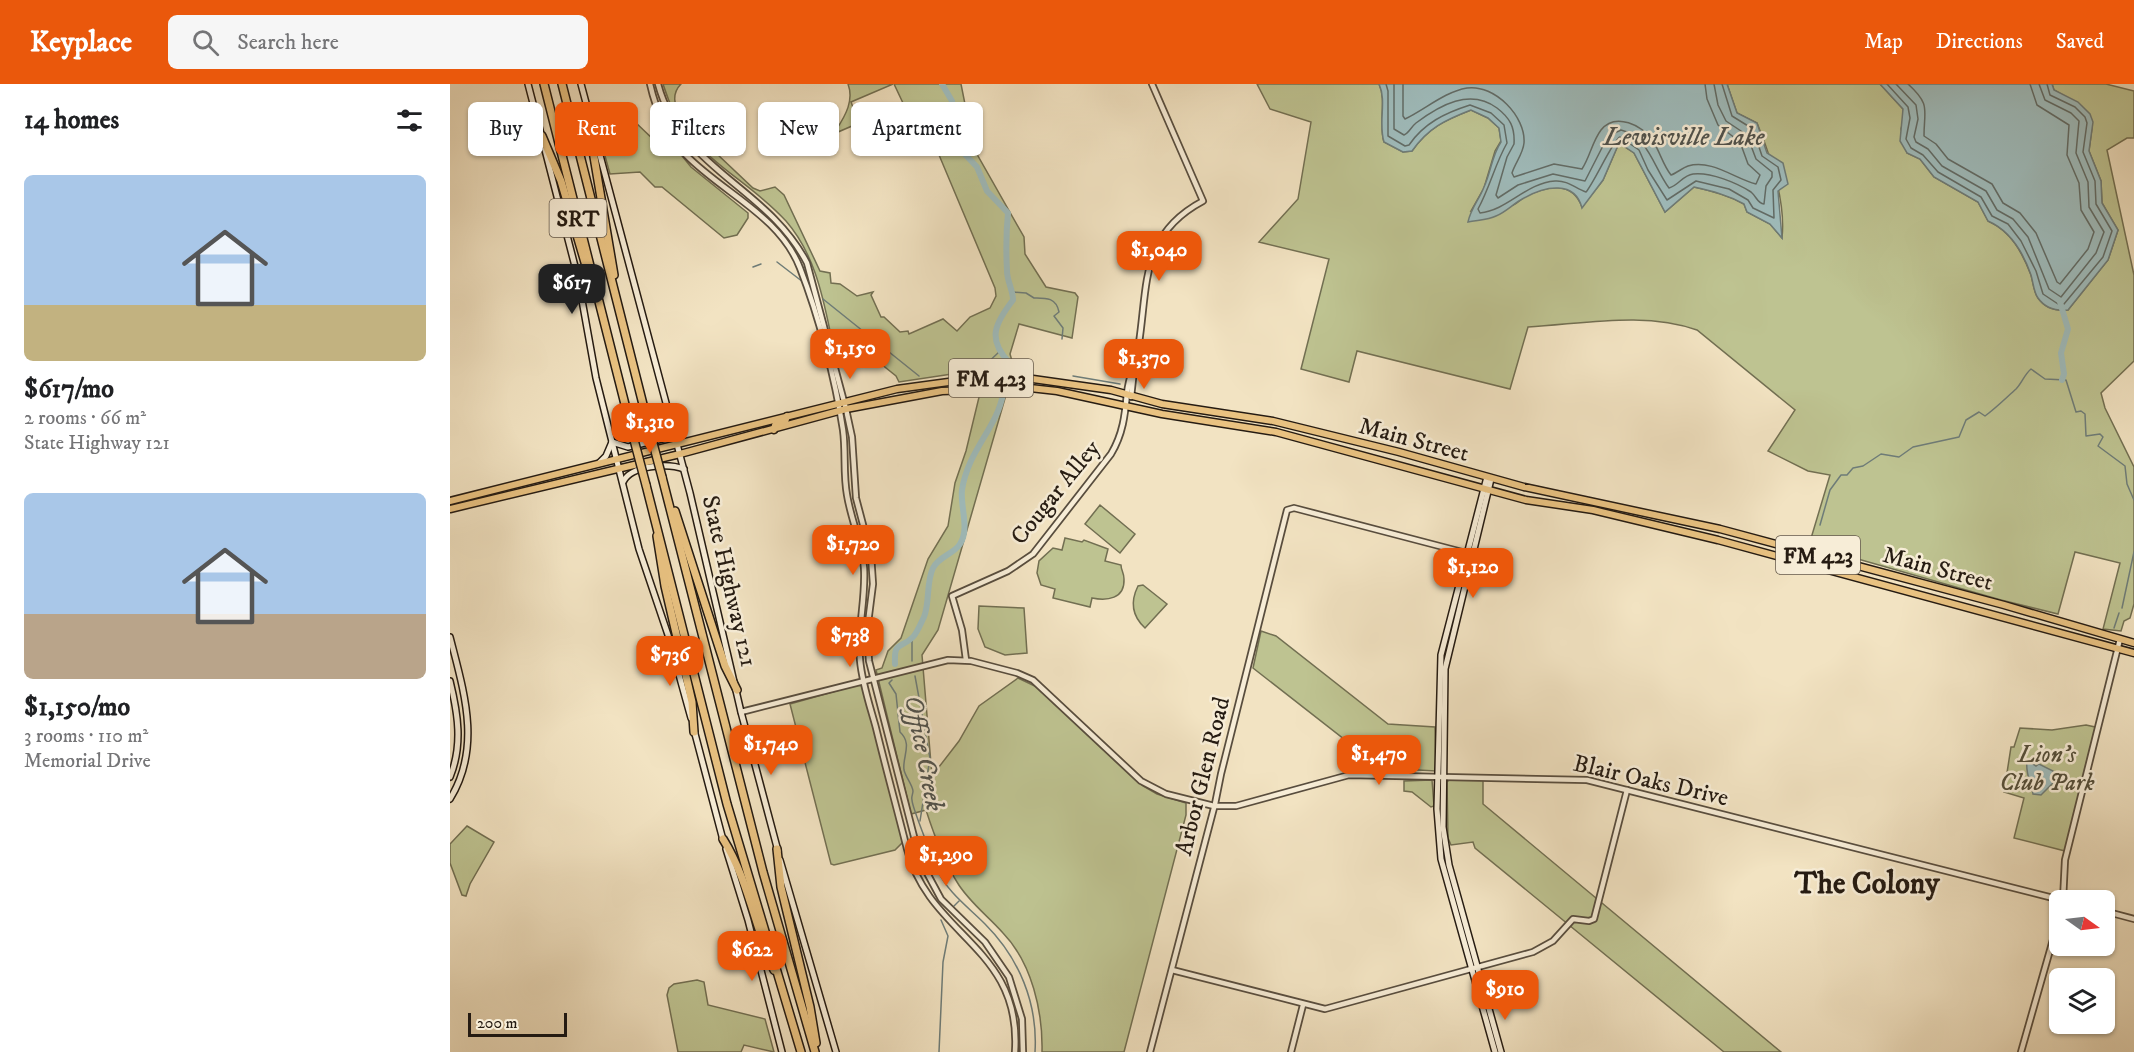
<!DOCTYPE html>
<meta charset="utf-8">
<style>
:root{--surface:#fff;--page:#f6f6f6;--text:#202124;--muted:#757577;--accent:#ea580c}
body{margin:0;font-family:"IM FELL DW Pica",serif;background:var(--page);color:var(--text);height:100vh;display:flex;flex-direction:column;font-size:22px;white-space:nowrap}
*{box-sizing:border-box;margin:0}
p{font-size:20px;color:var(--muted)}
.icon{flex:none;width:33px;height:33px;fill:none;stroke:currentColor;stroke-width:2;stroke-linecap:round;stroke-linejoin:round}
.map{position:relative;flex:1;overflow:hidden}
.panel{display:flex;flex-direction:column;background:var(--surface);width:450px}
.panel>*{flex:none}
.guide{position:absolute;left:18px;top:18px;width:570px;height:54px;display:flex;gap:12px}
.needle{width:39px;rotate:104deg}
.controls{position:absolute;left:1599px;top:806px;display:grid;gap:12px}
.controls a{display:grid;place-items:center;width:66px;height:66px;border-radius:9px;background:var(--surface);box-shadow:0 2px 4px #0004;font-size:30px}
.scale{position:absolute;left:18px;bottom:15px;width:99px;box-sizing:border-box;padding-left:6px;border:3px solid #251b12;border-top:0;font-size:16px;line-height:21px;white-space:nowrap;color:#251b12;-webkit-text-stroke:4px #f7edd7;paint-order:stroke}
.price{position:absolute;translate:-50% -51px;padding:0 14px;border-radius:12px;background:var(--accent);color:#fff;font-size:20px;line-height:39px;filter:drop-shadow(0 2px 3px #0008)}
.price::after{content:'';position:absolute;left:50%;top:36px;width:18px;height:14px;margin-left:-9px;background:inherit;clip-path:polygon(0 0,100% 0,50% 100%)}
.price.on{background:#222;color:#fff}
ul{padding:0;list-style:none}
li{display:grid;align-content:center;gap:12px;height:318px;padding:0 24px}
li span{display:grid;place-items:center;height:186px;border-radius:9px;color:#555}
li>.icon{margin-inline-start:auto}
span .icon{width:108px;height:108px;fill:#fffc;stroke-width:1}
li b{font-size:26px}
h2{display:flex;justify-content:space-between;align-items:center;height:72px;padding:0 24px;font-size:26px}
.pill{padding:0 21px;border-radius:9px;background:var(--surface);box-shadow:0 2px 4px #0004;font-size:21px;line-height:54px}
.pill.on{background:var(--accent);color:#fff}
header{display:flex;align-items:center;gap:36px;box-sizing:border-box;height:84px;padding:0 30px;background:var(--accent);color:#fff}
header strong{font-size:28px}
nav{display:flex;gap:33px;margin-inline-start:auto;font-size:21px}
.search{width:420px;height:54px;background:var(--page);display:flex;align-items:center;gap:15px;box-sizing:border-box;padding:0 21px;border-radius:9px;color:var(--muted);font-size:22px}
main{display:flex;flex:1;min-height:0}
.map>svg:first-child{display:block}
.green{fill:#bec391;stroke:#726f52;stroke-width:1.5}
.water{fill:#9fbcbc;stroke:#6e7c78;stroke-width:1.5}
.lines{fill:none;stroke-linecap:round;stroke-linejoin:round}
.shore{stroke:#626c67;stroke-width:1.5}
.stream{stroke:#6e7c78;stroke-width:1.5}
.river{stroke:#9fbcbc;stroke-width:6}
.tertiary-casing{stroke:#584d3e;stroke-width:8}
.secondary-casing{stroke:#251b12;stroke-width:8}
.primary-casing{stroke:#251b12;stroke-width:9}
.motorway-casing{stroke:#251b12;stroke-width:10}
.tertiary{stroke:#f7edd7;stroke-width:4.5}
.secondary{stroke:#f7edd7;stroke-width:5}
.primary{stroke:#e9c281;stroke-width:6}
.motorway{stroke:#e9c281;stroke-width:7}
.motorway-bridge-casing{stroke:#251b12;stroke-width:10;stroke-linecap:butt}
.motorway-bridge{stroke:#e9c281;stroke-width:7}
.labels{text-anchor:middle;stroke-width:5;stroke-linejoin:round;paint-order:stroke}
.shield{fill:#f7edd7;stroke:#645a4d;stroke-width:1.5}
.shield-label{font-size:22px;font-weight:bold;fill:#251b12}
.street-label{font-size:24px;fill:#251b12;stroke:#f7edd7}
.park-label{font-size:24px;font-style:italic;fill:#534d38;stroke:#f7edd7}
.water-label{font-size:26px;font-style:italic;fill:#50534e;stroke:#f7edd7}
.district-label{font-size:30px;font-weight:bold;fill:#251b12;stroke:#f7edd7}
</style>
<header>
<strong>Keyplace</strong>
<div class="search"><svg class="icon" aria-label="search" viewBox="0 0 24 24"><circle cx="10" cy="10" r="6"/><path d="M15 15l6 6"/></svg>Search here</div>
<nav><a>Map</a><a>Directions</a><a>Saved</a></nav>
</header>
<main>
<section class="panel">
<h2>14 homes<svg class="icon" aria-label="filters" viewBox="0 0 24 24"><path d="M4 7h16M4 17h16"/><circle cx="9" cy="7" r="2"/><circle cx="15" cy="17" r="2"/></svg></h2>
<ul>
<li><span style="background:linear-gradient(#a9c7e8 70%,#c2b280 0)"><svg class="icon" aria-label="home" viewBox="0 0 24 24"><path d="M3 11l9-7 9 7M6 9v11h12V9"/></svg></span><div><b>$617/mo</b><p>2 rooms · 66 m²</p><p>State Highway 121</p></div></li>
<li><span style="background:linear-gradient(#a9c7e8 65%,#b9a48a 0)"><svg class="icon" aria-label="home" viewBox="0 0 24 24"><path d="M3 11l9-7 9 7M6 9v11h12V9"/></svg></span><div><b>$1,150/mo</b><p>3 rooms · 110 m²</p><p>Memorial Drive</p></div></li>
</ul>
</section>
<div class="map">
<svg width="1684" height="968" viewBox="0 0 1684 968">
<rect width="100%" height="100%" fill="#f2e3c2"/>
<filter id="stains"><feTurbulence type="fractalNoise" baseFrequency=".00333" numOctaves="4"/><feColorMatrix values="0 0 0 0 .2 0 0 0 0 .09 0 0 0 0 .02 0 0 0 .5 -.17"/></filter>
<radialGradient id="worn" r=".72"><stop offset=".6" stop-color="#630" stop-opacity="0"/><stop offset="1" stop-color="#630" stop-opacity=".3"/></radialGradient>
<!-- green -->
<g class="green">
<path d="M 213,0 L 231,0 C 222,9 223,22 232,32 L 230,35 L 303,104 L 310,107 L 325,103 L 334,111 L 370,187 L 380,189 L 381,199 L 390,200 L 407,212 L 423,208 L 421,211 L 431,233 L 434,233 L 450,248 L 458,247 L 459,250 L 493,235 L 507,247 L 520,233 L 540,224 L 546,212 L 545,204 L 468,21 L 463,19 L 453,19 L 444,0 L 511,0 L 515,20 L 515,49 L 574,153 L 575,170 L 596,203 L 625,209 L 628,213 L 622,254 L 569,240 L 560,270 L 565,287 L 502,290 L 449,298 L 446,292 L 391,248 L 380,247 C 372,208 363,168 336,137 C 289,86 235,74 213,0 Z"/>
<path d="M 398,0 L 443,0 L 401,18 L 409,39 L 388,48 L 386,46 C 396,31 404,16 398,0 Z"/>
<path d="M 807,0 L 929,0 C 937,17 928,39 934,58 L 953,68 L 962,67 C 978,44 995,36 1021,26 L 1038,34 L 1049,44 L 1051,57 L 1045,67 L 1034,104 L 1021,127 C 1034,125 1049,124 1063,121 C 1068,119 1070,116 1074,113 C 1097,102 1122,96 1132,123 L 1153,96 L 1169,59 L 1184,69 L 1215,128 L 1244,103 C 1263,107 1278,111 1294,120 L 1297,128 L 1320,140 L 1332,154 C 1336,117 1321,73 1307,39 L 1287,29 L 1277,0 L 1430,0 L 1453,25 L 1454,34 L 1451,45 L 1457,69 L 1470,75 L 1484,93 L 1528,118 L 1538,137 C 1561,147 1572,168 1581,191 C 1583,198 1584,209 1588,214 C 1595,224 1607,227 1618,226 L 1658,176 L 1668,146 L 1652,119 L 1651,97 L 1639,67 L 1642,44 L 1618,14 L 1604,6 L 1602,0 L 1656,0 L 1684,7 L 1684,54 L 1677,54 L 1657,66 L 1684,191 L 1684,277 L 1651,309 L 1655,324 L 1684,383 L 1684,520 L 1680,534 L 1674,537 L 1671,547 L 1653,545 L 1670,479 L 1625,468 L 1608,530 L 1551,516 L 1359,461 L 1380,391 L 1358,387 L 1318,367 L 1345,326 L 1247,246 C 1195,227 1133,240 1078,243 L 1060,305 L 907,267 L 899,298 L 851,285 L 879,175 L 809,158 L 848,115 L 861,38 L 820,25 Z"/>
<path d="M 183,36 L 204,56 L 215,51 L 241,83 L 298,129 L 298,134 L 287,151 L 274,154 L 212,103 L 205,103 L 190,88 L 160,90 L 155,72 Z"/>
<path d="M 530,309 L 556,311 L 488,546 L 472,571 L 482,692 L 509,657 L 529,622 L 568,594 L 589,604 L 693,702 L 707,710 L 736,719 L 736,731 L 674,968 L 592,968 C 593,928 582,879 553,849 C 538,832 518,817 507,798 C 493,776 484,751 476,726 L 461,730 L 426,586 L 432,584 L 438,567 L 451,554 L 478,475 L 498,442 L 505,399 L 516,367 Z"/>
<path d="M 650,421 L 685,450 L 670,469 L 635,440 Z"/>
<path d="M 615,454 L 632,458 L 634,456 L 658,465 L 655,477 L 671,481 C 671,486 674,489 674,495 C 675,515 657,517 642,514 L 640,523 L 603,514 L 605,505 L 591,501 L 587,489 L 589,477 L 603,464 L 612,466 Z"/>
<path d="M 693,501 L 717,520 L 695,544 C 682,532 680,518 688,502 Z"/>
<path d="M 529,522 L 574,524 L 577,569 L 555,571 L 535,563 L 528,545 Z"/>
<path d="M 811,547 L 826,552 L 938,640 L 985,643 L 986,687 L 931,684 L 803,584 Z"/>
<path d="M 407,601 L 414,602 L 454,757 L 445,766 L 384,781 L 381,780 L 340,620 Z"/>
<path d="M 1636,641 L 1645,643 L 1646,645 L 1615,767 L 1564,754 L 1574,714 L 1554,708 L 1561,663 L 1564,663 L 1570,644 L 1602,646 Z"/>
<path d="M 982,696 L 984,722 L 981,723 L 962,708 L 954,707 L 954,697 Z"/>
<path d="M 999,696 L 1033,696 L 1033,720 L 1331,968 L 1274,968 L 1025,764 L 1023,758 L 1001,761 L 998,754 L 997,698 Z"/>
<path d="M 17,742 L 44,758 L 20,800 L 16,812 L 12,811 L 0,779 L 0,760 Z"/>
<path d="M 247,896 L 254,898 L 258,921 L 315,935 L 324,968 L 294,961 L 291,968 L 228,968 L 217,911 L 219,904 L 224,900 Z"/>
</g>
<!-- water -->
<g class="water">
<path d="M 929,0 L 1277,0 L 1287,29 L 1307,39 L 1317,69 L 1333,79 L 1338,100 L 1328,107 L 1332,154 L 1320,140 L 1297,128 L 1294,120 C 1278,111 1262,107 1244,103 L 1215,128 L 1184,69 L 1169,59 L 1153,96 L 1132,124 C 1125,96 1095,102 1074,114 C 1064,119 1056,128 1046,132 C 1038,136 1027,136 1018,138 C 1021,124 1029,116 1034,103 C 1041,88 1042,71 1051,58 L 1049,44 L 1038,34 L 1021,26 C 995,36 978,44 962,67 L 953,68 L 934,58 C 928,39 937,17 929,0 Z"/>
<path d="M 1430,0 L 1602,0 L 1604,6 L 1628,18 L 1640,30 L 1643,38 L 1639,67 L 1651,97 L 1652,119 L 1668,146 L 1658,176 L 1618,226 C 1607,227 1595,224 1588,214 C 1584,209 1583,198 1581,191 C 1573,168 1561,147 1538,137 L 1528,118 L 1484,93 L 1470,75 L 1457,69 L 1450,57 L 1453,25 Z"/>
<path d="M 1577,676 L 1586,682 L 1589,680 L 1603,687 L 1604,698 L 1591,711 L 1583,710 C 1581,698 1575,690 1577,676 Z"/>
</g>
<g class="lines">
<!-- shore -->
<g class="shore">
<path d="M 936,0 L 938,7 L 938,52 L 955,62 L 959,61 C 974,39 995,29 1020,21 L 1041,29 L 1054,41 L 1057,59 C 1045,80 1040,103 1028,125 L 1030,129 C 1058,126 1076,99 1105,97 C 1118,96 1126,105 1136,108 C 1145,97 1163,56 1170,53 L 1189,66 L 1198,86 L 1217,116 L 1246,97 L 1279,105 L 1298,116 L 1303,124 L 1324,134 L 1323,106 L 1331,96 L 1328,83 L 1312,72 L 1303,45 L 1282,32 L 1272,0"/>
<path d="M 944,0 L 944,45 L 954,51 C 959,49 961,43 966,39 C 990,21 1020,4 1047,24 C 1060,34 1065,43 1064,60 L 1057,73 L 1046,111 L 1048,114 L 1068,101 L 1103,90 L 1135,97 L 1158,52 L 1171,46 C 1198,52 1204,84 1219,104 C 1228,102 1233,91 1243,90 C 1261,88 1287,99 1301,108 C 1307,113 1307,119 1314,120 L 1316,102 L 1322,93 L 1322,88 L 1306,75 L 1297,51 L 1276,37 L 1268,21 L 1264,0"/>
<path d="M 953,0 L 953,32 L 955,35 C 976,25 994,8 1017,4 C 1045,0 1076,33 1074,59 C 1073,70 1065,79 1062,89 L 1064,93 L 1104,80 L 1132,85 C 1140,73 1142,58 1151,46 C 1165,28 1193,41 1203,57 C 1210,68 1213,81 1221,91 C 1227,89 1232,84 1238,82 C 1262,75 1285,95 1306,100 L 1310,91 L 1298,80 L 1290,58 L 1268,41 L 1257,15 L 1255,0"/>
<path d="M 1437,0 L 1458,23 L 1460,34 L 1456,55 L 1461,64 L 1473,71 L 1488,88 L 1531,113 L 1542,132 L 1558,140 L 1571,157 L 1586,187 L 1593,210 L 1608,220 L 1614,220 L 1653,173 L 1662,147 L 1646,120 L 1645,97 L 1633,68 L 1637,39 L 1635,33 L 1625,23 L 1600,11 L 1597,0"/>
<path d="M 1446,0 L 1466,21 L 1468,35 L 1464,53 L 1466,58 L 1478,65 L 1492,82 L 1536,107 L 1547,126 L 1563,135 L 1578,153 L 1599,205 L 1611,213 L 1646,169 L 1654,148 L 1639,123 L 1638,98 L 1626,69 L 1629,37 L 1621,29 L 1595,16 L 1589,0"/>
<path d="M 1458,0 C 1481,21 1474,25 1474,52 L 1486,60 L 1498,75 L 1542,100 L 1553,119 L 1570,129 L 1586,149 L 1607,198 L 1610,200 L 1638,165 L 1644,148 L 1631,126 L 1629,99 L 1617,71 L 1619,41 L 1587,21 L 1580,0"/>
</g>
<!-- stream -->
<g class="stream">
<path d="M 327,178 L 353,198"/>
<path d="M 303,183 L 311,180"/>
<path d="M 563,208 L 576,209 L 584,214 C 595,214 606,213 609,228 L 604,232 L 613,244 L 612,255"/>
<path d="M 373,215 L 469,292"/>
<path d="M 532,284 L 549,268"/>
<path d="M 623,292 L 670,300"/>
<path d="M 1370,441 L 1380,406 L 1391,391 L 1397,391 L 1403,384 L 1413,382 L 1431,370 L 1449,373 L 1463,363 L 1509,353 L 1516,336 L 1529,328 L 1535,332 C 1546,324 1556,314 1566,305 C 1572,299 1574,291 1581,285 L 1595,295 L 1616,296 L 1626,328 L 1631,327 L 1635,330 L 1636,352 L 1650,350 L 1653,353 L 1648,362 L 1675,382 L 1677,400 L 1684,416"/>
<path d="M 1672,524 L 1684,468"/>
<path d="M 1664,544 L 1669,529"/>
<path d="M 462,577 L 462,554"/>
<path d="M 465,592 L 480,674 L 470,737"/>
<path d="M 442,596 L 439,599 L 446,610 L 450,648 C 463,660 452,673 454,686 C 456,694 462,700 463,707 C 463,710 461,713 462,716 C 462,723 483,775 487,785 C 497,808 518,823 535,840 C 569,874 588,919 585,968"/>
<path d="M 504,822 L 509,817"/>
<path d="M 489,968 L 493,878 L 498,852 L 491,836"/>
</g>
<!-- river -->
<g class="river">
<path d="M 492,0 L 502,17 L 508,63 L 527,83 L 537,107 L 558,129 C 556,149 556,168 557,187 C 557,197 563,206 563,216 C 546,238 536,255 559,278 L 558,286"/>
<path d="M 1610,218 L 1618,245 L 1611,269 L 1614,290 L 1612,296"/>
<path d="M 445,580 C 444,556 450,566 463,553 C 467,549 471,539 474,533 C 480,518 476,498 483,484 C 489,472 504,470 510,460 C 520,445 510,422 512,406 C 518,366 547,344 553,310"/>
</g>
<defs>
<g id="tertiary">
<path d="M 200,0 C 206,27 217,51 236,71 C 273,109 330,132 350,184 C 369,233 385,294 393,346 C 396,368 393,389 397,411 C 401,436 412,459 414,484 C 416,515 407,545 410,576 C 412,599 420,622 426,644 C 436,685 447,725 457,765 C 480,853 572,863 565,968"/>
<path d="M 208,0 C 231,86 317,102 357,179 L 396,325 L 402,353 L 406,414 L 421,471 L 423,500 L 417,547 L 419,577 L 470,776 L 491,815 L 535,858 L 559,893 L 572,935 L 573,968"/>
<path d="M 681,313 L 684,286"/>
<path d="M 516,576 L 512,546 L 502,512 L 558,487 L 583,470 L 661,370 C 673,350 675,331 677,309 C 679,292 686,276 689,259 C 698,198 691,150 753,117 L 702,0"/>
<path d="M 291,628 L 498,576 L 521,577 L 567,589 L 583,596 L 691,697 L 716,710 L 764,722 L 786,722 L 899,691 L 1137,696 L 1611,816"/>
<path d="M 1613,816 L 1615,776 L 1670,555"/>
<path d="M 1654,827 L 1684,835"/>
<path d="M 722,886 L 875,925 L 1083,868 L 1103,857 L 1123,835 L 1139,837 L 1144,835 L 1177,706"/>
<path d="M 700,968 L 765,720 L 771,690 L 837,426 L 844,424 L 1020,470"/>
<path d="M 841,968 L 853,921"/>
<path d="M 1571,968 L 1610,831"/>
</g>
<g id="secondary">
<path d="M 78,0 L 92,54"/>
<path d="M 131,0 L 240,409 L 291,628 L 328,767"/>
<path d="M 95,66 L 128,194 L 146,294 L 189,465 L 218,551 L 241,634"/>
<path d="M 162,358 L 178,363 L 216,354 L 223,343"/>
<path d="M 149,379 L 156,372 L 162,358"/>
<path d="M 1037,393 L 991,571 L 987,725 L 991,775 L 1045,968"/>
<path d="M 1041,395 L 995,585 L 993,743 L 999,781 L 1051,968"/>
<path d="M 173,398 C 181,381 218,379 234,385"/>
<path d="M 0,553 C 14,608 32,663 0,715"/>
<path d="M 0,597 C 8,630 13,661 0,693"/>
<path d="M 244,646 L 273,756"/>
<path d="M 276,765 L 298,836 L 332,968"/>
<path d="M 330,776 L 386,968"/>
</g>
<g id="primary">
<path d="M 324,346 L 325,341 L 335,338 L 337,332"/>
<path d="M 0,417 L 447,305 L 528,294 L 583,295 L 661,306 L 712,320 L 823,337 L 949,368 L 1074,403 L 1270,445 L 1554,521 L 1684,559"/>
<path d="M 0,425 L 230,370 L 396,325 L 492,307 L 580,304 L 607,307 L 712,330 L 826,348 L 1076,416 L 1143,426 L 1268,456 L 1684,569"/>
</g>
<g id="motorway">
<path d="M 94,0 L 183,352"/>
<path d="M 112,0 L 200,348"/>
<path d="M 143,46 L 142,61 L 164,191"/>
<path d="M 92,52 L 111,97 L 139,192"/>
<path d="M 212,393 L 313,788 L 365,968"/>
<path d="M 196,401 L 277,720 L 351,968"/>
<path d="M 225,427 L 275,582 L 287,606"/>
<path d="M 207,452 L 215,502 L 242,618 L 244,648"/>
<path d="M 273,755 C 298,795 305,843 324,886"/>
<path d="M 327,765 L 331,803 L 360,923 L 366,959"/>
</g>
</defs>
<!-- tertiary casing -->
<use href="#tertiary" class="tertiary-casing"/>
<!-- secondary casing -->
<use href="#secondary" class="secondary-casing"/>
<!-- primary casing -->
<use href="#primary" class="primary-casing"/>
<!-- motorway casing -->
<use href="#motorway" class="motorway-casing"/>
<!-- tertiary -->
<use href="#tertiary" class="tertiary"/>
<!-- secondary -->
<use href="#secondary" class="secondary"/>
<!-- primary -->
<use href="#primary" class="primary"/>
<!-- motorway -->
<use href="#motorway" class="motorway"/>
<defs>
<g id="motorway-bridge">
<path d="M 200,348 L 212,393"/>
<path d="M 183,352 L 196,401"/>
</g>
</defs>
<!-- motorway-bridge casing -->
<use href="#motorway-bridge" class="motorway-bridge-casing"/>
<!-- motorway-bridge -->
<use href="#motorway-bridge" class="motorway-bridge"/>
</g>
<g class="labels">
<!-- shield labels -->
<g class="shield">
<rect x="99.5" y="115" width="57" height="38" rx="4.5"/>
<rect x="499" y="275" width="84" height="38" rx="4.5"/>
<rect x="1326" y="452" width="84" height="38" rx="4.5"/>
</g>
<g class="shield-label">
<text x="128" y="142">SRT</text>
<text x="541" y="302">FM 423</text>
<text x="1368" y="479">FM 423</text>
</g>
<!-- street labels -->
<g class="street-label">
<text transform="translate(964 355) rotate(15)" y="8">Main Street</text>
<text transform="translate(605 408) rotate(-51)" y="8">Cougar Alley</text>
<text transform="translate(1488 484) rotate(15)" y="8">Main Street</text>
<text transform="translate(280 497) rotate(77)" y="8">State Highway 121</text>
<text transform="translate(752 692) rotate(-76)" y="8">Arbor Glen Road</text>
<text transform="translate(1201 696) rotate(13)" y="8">Blair Oaks Drive</text>
</g>
<!-- park labels -->
<g class="park-label">
<text x="1597" y="678">Lion's<tspan x="1597" dy="28">Club Park</tspan></text>
</g>
<!-- water labels -->
<g class="water-label">
<text x="1234" y="61">Lewisville Lake</text>
<text transform="translate(475 669) rotate(79)" y="9">Office Creek</text>
</g>
<!-- district labels -->
<g class="district-label">
<text x="1417" y="809">The Colony</text>
</g>
</g>
<rect width="100%" height="100%" filter="url(#stains)"/>
<rect width="100%" height="100%" fill="url(#worn)"/>
</svg>
<div class="controls">
<a><svg class="needle" viewBox="-14 -14 28 28"><path d="M0-13l5 13h-10z" fill="#e53935"/><path d="M0 13l5-13h-10z" fill="#757577"/></svg></a>
<a><svg class="icon" aria-label="layers" viewBox="0 0 24 24"><path d="M12 4l9 5-9 5-9-5zM3 14l9 5 9-5"/></svg></a>
</div>
<div class="scale">200 m</div>
<b class="price" style="left:709px;top:198px">$1,040</b>
<b class="price on" style="left:122px;top:231px">$617</b>
<b class="price" style="left:400px;top:296px">$1,150</b>
<b class="price" style="left:694px;top:306px">$1,370</b>
<b class="price" style="left:200px;top:370px">$1,310</b>
<b class="price" style="left:403px;top:492px">$1,720</b>
<b class="price" style="left:1023px;top:515px">$1,120</b>
<b class="price" style="left:400px;top:584px">$738</b>
<b class="price" style="left:220px;top:603px">$736</b>
<b class="price" style="left:321px;top:692px">$1,740</b>
<b class="price" style="left:929px;top:702px">$1,470</b>
<b class="price" style="left:496px;top:803px">$1,290</b>
<b class="price" style="left:302px;top:898px">$622</b>
<b class="price" style="left:1055px;top:937px">$910</b>
<div class="guide">
<a class="pill">Buy</a>
<a class="pill on">Rent</a>
<a class="pill">Filters</a>
<a class="pill">New</a>
<a class="pill">Apartment</a>
</div>
</div>
</main>
